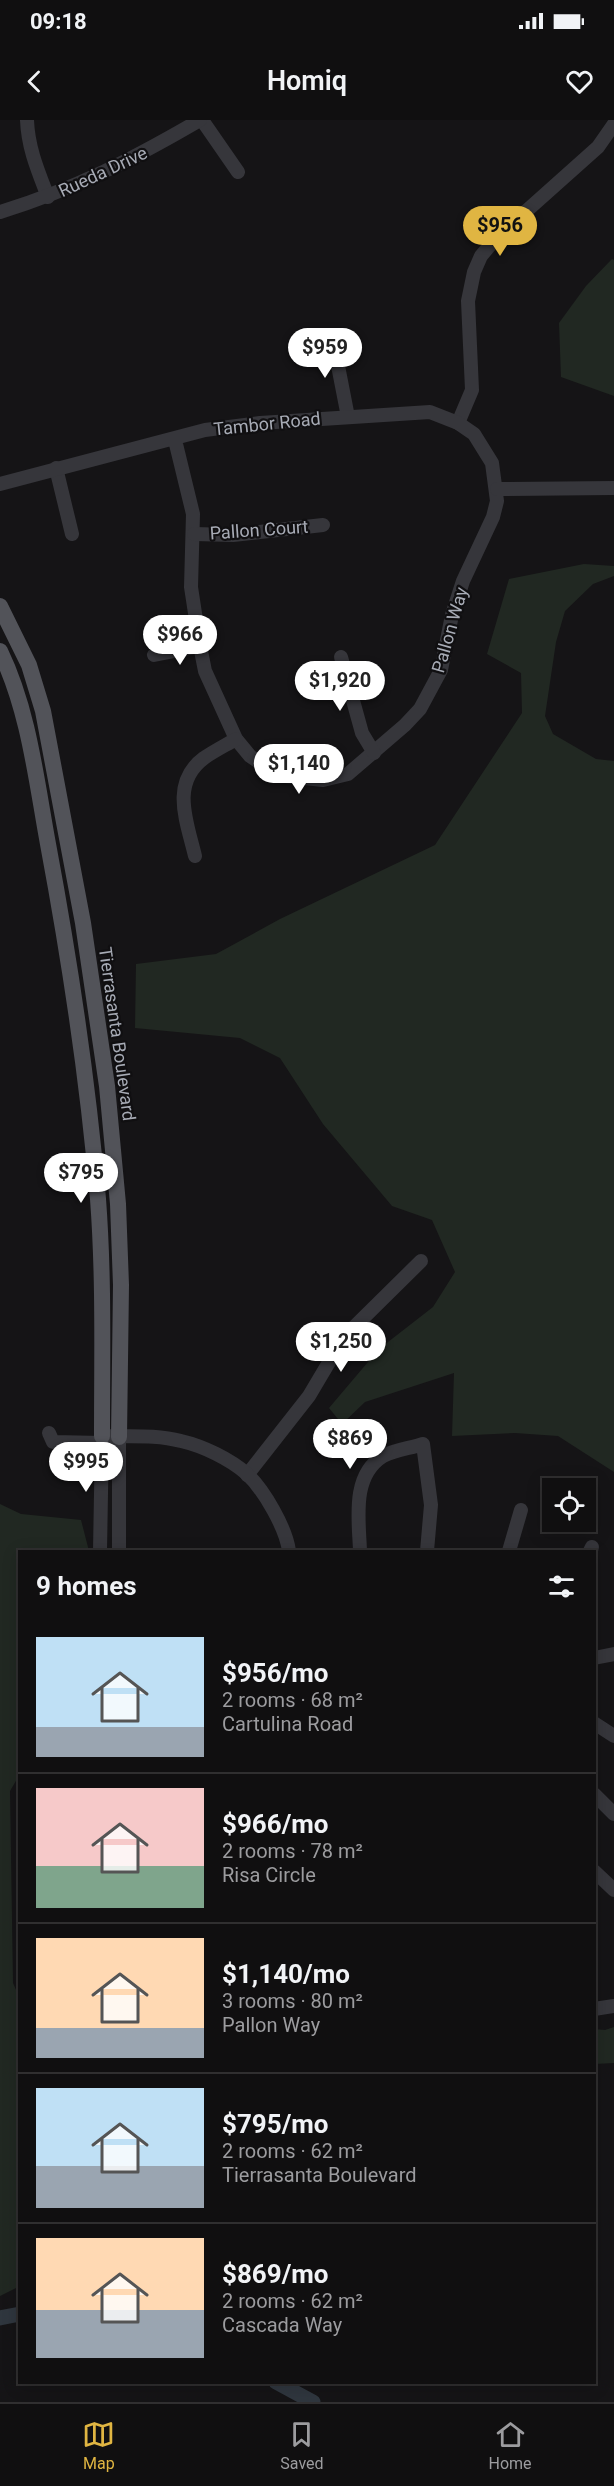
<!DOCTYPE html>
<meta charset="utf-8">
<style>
:root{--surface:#100f10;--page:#191819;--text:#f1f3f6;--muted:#9c9c9f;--line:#302f30;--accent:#e0b542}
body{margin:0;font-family:Roboto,sans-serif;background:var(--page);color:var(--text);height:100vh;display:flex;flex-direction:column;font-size:22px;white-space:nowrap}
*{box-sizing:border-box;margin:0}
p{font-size:20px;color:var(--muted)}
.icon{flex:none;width:33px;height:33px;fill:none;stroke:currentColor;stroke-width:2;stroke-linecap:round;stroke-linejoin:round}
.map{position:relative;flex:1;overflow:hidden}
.sheet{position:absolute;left:18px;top:1430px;width:578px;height:834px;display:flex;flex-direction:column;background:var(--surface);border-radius:0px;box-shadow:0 3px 15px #0003,0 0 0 2px var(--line)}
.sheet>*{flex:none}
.fabs{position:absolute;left:542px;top:1358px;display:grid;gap:12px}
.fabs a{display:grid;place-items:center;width:54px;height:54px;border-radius:0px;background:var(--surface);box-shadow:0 3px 15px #0003,0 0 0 2px var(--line);font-size:30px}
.price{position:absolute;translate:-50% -51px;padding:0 14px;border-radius:21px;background:#fff;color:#222;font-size:20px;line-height:39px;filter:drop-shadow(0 2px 3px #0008)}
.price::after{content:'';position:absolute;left:50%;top:36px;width:18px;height:14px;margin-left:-9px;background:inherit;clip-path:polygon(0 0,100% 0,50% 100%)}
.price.active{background:var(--accent);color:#111}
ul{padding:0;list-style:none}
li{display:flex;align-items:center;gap:18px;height:150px;padding:0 18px}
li+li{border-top:2px solid var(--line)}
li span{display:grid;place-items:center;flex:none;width:168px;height:120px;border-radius:0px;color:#555}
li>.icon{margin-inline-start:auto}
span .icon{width:72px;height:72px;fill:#fffc;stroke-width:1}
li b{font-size:26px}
h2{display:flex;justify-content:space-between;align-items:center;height:72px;padding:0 18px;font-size:26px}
.status{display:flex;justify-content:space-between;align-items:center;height:42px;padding:0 30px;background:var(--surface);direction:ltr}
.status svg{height:16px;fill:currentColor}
header{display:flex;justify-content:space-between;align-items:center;height:78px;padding:0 18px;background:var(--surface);font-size:27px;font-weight:600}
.tab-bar{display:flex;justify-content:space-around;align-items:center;height:84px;border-top:2px solid var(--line);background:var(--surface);font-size:16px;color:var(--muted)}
.tab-bar a{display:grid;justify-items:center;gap:3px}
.tab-bar .active{color:var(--accent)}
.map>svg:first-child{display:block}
.green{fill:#212822}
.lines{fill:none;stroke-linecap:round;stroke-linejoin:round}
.river{stroke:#2f363e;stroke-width:15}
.minor{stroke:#36363b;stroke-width:14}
.major{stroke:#525359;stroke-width:16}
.labels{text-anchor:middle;stroke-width:4.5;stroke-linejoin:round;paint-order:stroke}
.street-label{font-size:18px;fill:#a7abb5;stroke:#100f11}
</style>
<div class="status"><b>09:18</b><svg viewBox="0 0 49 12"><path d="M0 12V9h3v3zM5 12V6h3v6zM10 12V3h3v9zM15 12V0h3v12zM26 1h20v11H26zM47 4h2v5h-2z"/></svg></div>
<header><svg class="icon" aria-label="back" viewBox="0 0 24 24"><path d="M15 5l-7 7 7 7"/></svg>Homiq<svg class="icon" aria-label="heart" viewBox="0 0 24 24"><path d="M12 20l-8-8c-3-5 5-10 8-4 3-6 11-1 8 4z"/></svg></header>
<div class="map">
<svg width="614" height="2282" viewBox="0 0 614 2282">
<rect width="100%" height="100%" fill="#151416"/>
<!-- green -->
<g class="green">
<path d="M 612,139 L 614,140 L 614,276 L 561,257 L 559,203 L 586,166 Z"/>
<path d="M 584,444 L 614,446 L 614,456 L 593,464 L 565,491 L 556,522 L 545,596 L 553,614 L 596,639 L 614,641 L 614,1352 L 558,1316 L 515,1313 L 452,1316 L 454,1253 L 365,1282 L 342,1304 L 329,1288 L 379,1229 L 433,1187 L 455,1152 L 432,1100 L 392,1086 L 323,1004 L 280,938 L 240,918 L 135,908 L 136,844 L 216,834 L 280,799 L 435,725 L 522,593 L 521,553 L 487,534 L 509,459 Z"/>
<path d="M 0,1384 L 21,1394 L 81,1400 L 89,1431 L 20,1431 L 20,1654 L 10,1671 L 13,1863 L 20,1879 L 20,2166 L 0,2176 Z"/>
<path d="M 614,1907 L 614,1943 L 594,1944 L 594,1909 L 605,1910 Z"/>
</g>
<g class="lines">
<!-- river -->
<g class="river">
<path d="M 0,2198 L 20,2194"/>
<path d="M 276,2262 L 313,2282"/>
</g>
<!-- minor -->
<g class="minor">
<path d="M 27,0 C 28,28 38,51 48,77"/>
<path d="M 202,0 L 238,52"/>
<path d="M 0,92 C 75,69 133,39 200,0"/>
<path d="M 332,215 L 348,297"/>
<path d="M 458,303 L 472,270 L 468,181 L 474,152 L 481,136 L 496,118 L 598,27 L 614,4"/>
<path d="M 56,348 L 72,414"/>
<path d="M 0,364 L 205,310 L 260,303 L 430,292 L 458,303 L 474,314 L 492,343 L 497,381 L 493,397 L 463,461 L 452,495 L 441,550 L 420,589 L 405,605 L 348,654 L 323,660 L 286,656 L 266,647 L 250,636 L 236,619 L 205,551 L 200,526 L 191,467 L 193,394 L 175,320"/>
<path d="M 497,369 L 614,368"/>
<path d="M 194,414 L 233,415 L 323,405"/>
<path d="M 154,535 L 200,526"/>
<path d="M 341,537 L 362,613 L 374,633"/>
<path d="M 195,736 C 187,702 170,663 204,638 C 214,631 226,625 236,619"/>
<path d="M 49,1313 L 53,1322 L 102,1323"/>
<path d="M 247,1355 L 309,1276 L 344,1217 L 421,1141"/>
<path d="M 100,1431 L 102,1316 C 128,1317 155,1314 181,1321 C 203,1326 230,1339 247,1354 C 264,1370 286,1408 289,1431"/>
<path d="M 119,1431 L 119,1317"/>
<path d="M 360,1431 C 359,1400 351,1356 383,1336 C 394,1330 411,1328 423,1324 L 431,1385 L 427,1431"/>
<path d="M 509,1431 L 521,1390"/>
<path d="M 590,1431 L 592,1427"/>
<path d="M 594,1538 L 614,1534"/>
<path d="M 594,1603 L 614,1616"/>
<path d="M 594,1674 L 614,1694"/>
<path d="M 594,1751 L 614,1770"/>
<path d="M 594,1889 L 614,1886"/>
</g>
<!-- major -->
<g class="major">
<path d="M 0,486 L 29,545 L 43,591 L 83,803 L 107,966 L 118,1084 L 121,1165 L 119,1317"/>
<path d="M 0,531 C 29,591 36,659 48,724 C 70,842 88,960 98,1079 C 104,1158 102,1237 102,1316"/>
</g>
</g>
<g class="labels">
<!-- street labels -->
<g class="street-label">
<text transform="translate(103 52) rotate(-25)" y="6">Rueda Drive</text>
<text transform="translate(267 304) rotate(-6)" y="6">Tambor Road</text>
<text transform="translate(259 410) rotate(-4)" y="6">Pallon Court</text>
<text transform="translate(450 510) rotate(-74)" y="6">Pallon Way</text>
<text transform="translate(117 914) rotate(82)" y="6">Tierrasanta Boulevard</text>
</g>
</g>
</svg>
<div class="fabs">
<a><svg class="icon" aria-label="locate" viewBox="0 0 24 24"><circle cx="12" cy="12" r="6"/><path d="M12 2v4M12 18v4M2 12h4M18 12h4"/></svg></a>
</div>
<b class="price active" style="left:500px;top:137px">$956</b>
<b class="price" style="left:325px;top:259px">$959</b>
<b class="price" style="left:180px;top:546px">$966</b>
<b class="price" style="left:340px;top:592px">$1,920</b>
<b class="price" style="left:299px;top:675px">$1,140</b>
<b class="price" style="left:81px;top:1084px">$795</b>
<b class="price" style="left:341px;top:1253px">$1,250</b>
<b class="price" style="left:350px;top:1350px">$869</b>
<b class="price" style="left:86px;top:1373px">$995</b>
<section class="sheet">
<h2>9 homes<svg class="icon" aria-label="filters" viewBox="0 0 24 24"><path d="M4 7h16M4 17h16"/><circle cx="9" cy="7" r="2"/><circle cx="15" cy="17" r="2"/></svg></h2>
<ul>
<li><span style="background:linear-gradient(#bfe0f5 75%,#9aa5b1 0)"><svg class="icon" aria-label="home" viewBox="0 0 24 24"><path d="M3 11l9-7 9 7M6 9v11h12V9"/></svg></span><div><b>$956/mo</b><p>2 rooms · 68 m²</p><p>Cartulina Road</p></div></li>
<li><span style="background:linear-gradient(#f6c9c9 65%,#7fa58c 0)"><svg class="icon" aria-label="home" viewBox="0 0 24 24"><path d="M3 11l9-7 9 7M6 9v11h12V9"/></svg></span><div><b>$966/mo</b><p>2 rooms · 78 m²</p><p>Risa Circle</p></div></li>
<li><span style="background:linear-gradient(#ffd9b3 75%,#9aa5b1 0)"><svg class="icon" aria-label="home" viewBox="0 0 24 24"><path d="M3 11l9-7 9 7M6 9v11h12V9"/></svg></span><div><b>$1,140/mo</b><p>3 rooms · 80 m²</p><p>Pallon Way</p></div></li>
<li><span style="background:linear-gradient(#bfe0f5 65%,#9aa5b1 0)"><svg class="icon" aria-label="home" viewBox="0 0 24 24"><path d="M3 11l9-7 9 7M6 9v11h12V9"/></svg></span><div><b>$795/mo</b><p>2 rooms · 62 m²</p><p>Tierrasanta Boulevard</p></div></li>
<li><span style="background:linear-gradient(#ffd9b3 60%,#9aa5b1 0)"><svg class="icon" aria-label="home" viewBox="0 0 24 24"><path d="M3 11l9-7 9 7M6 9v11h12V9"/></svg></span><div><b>$869/mo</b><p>2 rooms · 62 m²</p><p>Cascada Way</p></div></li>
</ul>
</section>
</div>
<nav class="tab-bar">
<a class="active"><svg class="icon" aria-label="map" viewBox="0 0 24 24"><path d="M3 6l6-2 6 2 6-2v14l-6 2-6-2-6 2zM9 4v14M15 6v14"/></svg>Map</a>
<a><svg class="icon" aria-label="saved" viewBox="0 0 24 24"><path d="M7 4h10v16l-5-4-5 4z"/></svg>Saved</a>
<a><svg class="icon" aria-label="home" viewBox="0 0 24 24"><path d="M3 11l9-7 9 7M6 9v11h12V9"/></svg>Home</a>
</nav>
